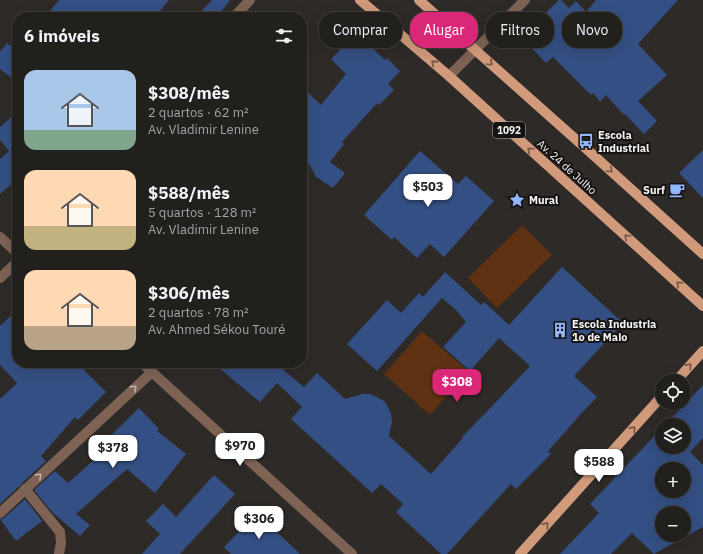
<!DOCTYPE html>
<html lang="pt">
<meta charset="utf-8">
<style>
:root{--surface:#22201d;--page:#2a2826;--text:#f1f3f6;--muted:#a2a3a4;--line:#3f3e3b;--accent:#db2777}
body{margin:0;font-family:"IBM Plex Sans",sans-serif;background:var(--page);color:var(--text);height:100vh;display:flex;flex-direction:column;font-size:15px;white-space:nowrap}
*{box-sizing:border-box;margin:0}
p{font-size:13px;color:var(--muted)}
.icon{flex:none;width:22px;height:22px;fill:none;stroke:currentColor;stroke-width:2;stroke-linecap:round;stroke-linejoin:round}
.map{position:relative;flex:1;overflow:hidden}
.details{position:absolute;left:12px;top:12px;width:295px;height:356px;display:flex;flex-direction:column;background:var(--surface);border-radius:16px;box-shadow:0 4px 16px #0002,0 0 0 1px var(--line)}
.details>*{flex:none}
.top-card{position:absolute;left:319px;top:12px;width:324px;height:36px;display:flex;gap:8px}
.fabs{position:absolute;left:655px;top:374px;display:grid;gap:8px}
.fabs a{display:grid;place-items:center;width:36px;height:36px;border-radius:50%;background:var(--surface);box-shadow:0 4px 16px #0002,0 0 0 1px var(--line);font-size:20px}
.price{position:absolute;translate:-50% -34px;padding:0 9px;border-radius:8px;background:#fff;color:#222;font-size:13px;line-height:26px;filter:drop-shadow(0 1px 2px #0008)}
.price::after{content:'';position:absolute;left:50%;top:24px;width:12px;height:9px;margin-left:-6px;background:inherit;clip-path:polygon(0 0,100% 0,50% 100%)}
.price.on{background:var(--accent);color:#fff}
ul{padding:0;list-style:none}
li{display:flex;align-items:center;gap:12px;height:100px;padding:0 12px}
li span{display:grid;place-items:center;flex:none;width:112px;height:80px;border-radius:12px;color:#555}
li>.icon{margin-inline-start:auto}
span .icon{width:48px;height:48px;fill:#fffc;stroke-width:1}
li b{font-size:17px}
h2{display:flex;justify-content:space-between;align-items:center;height:48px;padding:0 12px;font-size:17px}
.pill{padding:0 14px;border-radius:16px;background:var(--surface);box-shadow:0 4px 16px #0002,0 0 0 1px var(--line);font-size:14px;line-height:36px}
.pill.on{background:var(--accent);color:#fff}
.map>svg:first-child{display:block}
.green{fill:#5f3113}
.building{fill:#344f83;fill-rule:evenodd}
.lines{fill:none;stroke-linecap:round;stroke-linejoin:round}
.minor{stroke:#7e6354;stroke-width:10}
.major{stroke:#d19a7b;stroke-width:10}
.oneway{stroke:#735646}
.oneway2{stroke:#c0b2ab}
.labels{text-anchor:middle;stroke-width:4;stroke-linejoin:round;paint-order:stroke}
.shield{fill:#151312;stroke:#b2b0af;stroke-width:1}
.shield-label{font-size:10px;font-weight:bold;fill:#f6f3f2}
.poi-label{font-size:11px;font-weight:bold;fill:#f6f3f2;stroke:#151312;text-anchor:start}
.street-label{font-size:11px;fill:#f6f3f2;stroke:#151312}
</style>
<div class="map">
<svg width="703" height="554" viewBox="0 0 703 554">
<rect width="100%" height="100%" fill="#2e2a27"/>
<!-- green -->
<g class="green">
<path d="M 522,225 L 552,255 L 497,308 L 468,278 Z"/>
<path d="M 422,331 L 468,371 L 430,415 L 384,374 Z"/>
</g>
<!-- building -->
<g class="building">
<path d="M 59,0 L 169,0 L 155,17 L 45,17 Z"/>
<path d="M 212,0 L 230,0 L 217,17 L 196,17 Z"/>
<path d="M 559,0 L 561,0 L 569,8 L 576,1 L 586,12 L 596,0 L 678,0 L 638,44 L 667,75 L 638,101 L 657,121 L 644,134 L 625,114 L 624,115 L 606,95 L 600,102 L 593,93 L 591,95 L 553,57 L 546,63 L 521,37 Z"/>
<path d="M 357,33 L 385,60 L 387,58 L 400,71 L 388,84 L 394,90 L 379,105 L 377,103 L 342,142 L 344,144 L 330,162 L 345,173 L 333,188 L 315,176 L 315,174 L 302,153 L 302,87 L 321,105 L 346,74 L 331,59 Z"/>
<path d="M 7,43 L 17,51 L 17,82 L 0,69 L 0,52 Z"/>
<path d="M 17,112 L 17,179 L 0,194 L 0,159 L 9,151 L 0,140 L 0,127 Z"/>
<path d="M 703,150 L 703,198 L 679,173 Z"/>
<path d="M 420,151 L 458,184 L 466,176 L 494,201 L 444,257 L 430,244 L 417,258 L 394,237 L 392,240 L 364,215 Z"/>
<path d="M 562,267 L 623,323 L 574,376 L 597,397 L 575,420 L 575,421 L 548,451 L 551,454 L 516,489 L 511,484 L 447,554 L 441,554 L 396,512 L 403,504 L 381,484 L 372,493 L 291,419 L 302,407 L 277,383 L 260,402 L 213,363 L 275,363 L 304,387 L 317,373 L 345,399 L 362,394 L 370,394 L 377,397 L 384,401 L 388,407 L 391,414 L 392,421 L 389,436 L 431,474 L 463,438 L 462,437 L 496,402 L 530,366 L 499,338 L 470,371 L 443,347 L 466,322 L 457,311 L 442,298 L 377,371 L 347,344 L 387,300 L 401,313 L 419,293 L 423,297 L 445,272 L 481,305 L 484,302 L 509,325 Z"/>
<path d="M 17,310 L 17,363 L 77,363 L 106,392 L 78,420 L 75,417 L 41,456 L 46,461 L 0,504 L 0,399 L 17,383 L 0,365 L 0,326 Z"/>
<path d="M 703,385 L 703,438 L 690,452 L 703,465 L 703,527 L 654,554 L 632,533 L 611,554 L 560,554 L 599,513 L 590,504 L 662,428 L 662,447 L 684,447 L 684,425 L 665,425 ZM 662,469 L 684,469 L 684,491 L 662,491 ZM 662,513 L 684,513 L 684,535 L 662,535 Z"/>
<path d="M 139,408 L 159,429 L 157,431 L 186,454 L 155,493 L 127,469 L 76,514 L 90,525 L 80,536 L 53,513 L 34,490 L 55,471 L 68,483 L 94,460 L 90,456 Z"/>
<path d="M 214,475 L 235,494 L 190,543 L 180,554 L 142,554 L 160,534 L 146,521 L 163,504 L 176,517 Z"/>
<path d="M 25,499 L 42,521 L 16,541 L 0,519 L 4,518 Z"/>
<path d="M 257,513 L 300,554 L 231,554 L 224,547 Z"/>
</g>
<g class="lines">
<!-- minor -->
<g class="minor">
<path d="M 234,17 L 250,0"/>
<path d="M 449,76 L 525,0"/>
<path d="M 0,237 L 17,253"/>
<path d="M 0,278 L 17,262"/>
<path d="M 142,363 L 352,554"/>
<path d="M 25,489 L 60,532 L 61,543 L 59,554"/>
<path d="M 0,513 L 152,372"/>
</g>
<!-- major -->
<g class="major">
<path d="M 360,0 L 449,76 L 703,306"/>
<path d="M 419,0 L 581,144 L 703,254"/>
<path d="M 676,381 L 703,351"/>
<path d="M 520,554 L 662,396"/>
</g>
</g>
<!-- one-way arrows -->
<defs><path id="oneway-chevron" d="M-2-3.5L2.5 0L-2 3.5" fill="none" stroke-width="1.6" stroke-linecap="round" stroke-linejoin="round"/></defs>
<g class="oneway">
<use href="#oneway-chevron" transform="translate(434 63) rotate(-139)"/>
<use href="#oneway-chevron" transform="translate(490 63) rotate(42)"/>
<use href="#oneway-chevron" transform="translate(530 150) rotate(-138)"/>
<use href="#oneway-chevron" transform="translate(610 170) rotate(42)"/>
<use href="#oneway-chevron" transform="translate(627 237) rotate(-138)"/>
<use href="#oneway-chevron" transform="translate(679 284) rotate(-138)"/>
<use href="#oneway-chevron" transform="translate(689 366) rotate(-48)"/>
<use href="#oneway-chevron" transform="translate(633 429) rotate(-48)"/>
<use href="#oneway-chevron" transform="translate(546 525) rotate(-48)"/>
</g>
<g class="oneway2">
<use href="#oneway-chevron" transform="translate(134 388) rotate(-43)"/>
<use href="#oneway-chevron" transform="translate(39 476) rotate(-43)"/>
</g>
<!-- icons -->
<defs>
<symbol id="bus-bare" viewBox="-9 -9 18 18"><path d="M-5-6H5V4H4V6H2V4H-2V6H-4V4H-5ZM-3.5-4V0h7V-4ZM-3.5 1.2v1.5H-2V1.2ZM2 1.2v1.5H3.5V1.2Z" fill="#92b7fd" stroke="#151312" stroke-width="2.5" paint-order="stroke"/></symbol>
<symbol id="cafe-bare" viewBox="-9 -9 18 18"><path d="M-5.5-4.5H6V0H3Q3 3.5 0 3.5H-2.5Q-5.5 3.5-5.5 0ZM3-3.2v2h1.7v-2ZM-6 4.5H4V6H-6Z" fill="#92b7fd" stroke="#151312" stroke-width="2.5" paint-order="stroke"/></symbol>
<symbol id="sight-bare" viewBox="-9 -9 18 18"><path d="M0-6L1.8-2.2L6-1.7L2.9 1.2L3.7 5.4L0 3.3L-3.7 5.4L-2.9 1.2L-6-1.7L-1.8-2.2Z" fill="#92b7fd" stroke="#151312" stroke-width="2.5" paint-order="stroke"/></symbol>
<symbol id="building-bare" viewBox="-9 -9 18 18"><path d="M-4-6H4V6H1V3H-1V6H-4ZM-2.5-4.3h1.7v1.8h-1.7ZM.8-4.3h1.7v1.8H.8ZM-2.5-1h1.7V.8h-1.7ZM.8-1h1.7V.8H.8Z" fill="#92b7fd" stroke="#151312" stroke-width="2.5" paint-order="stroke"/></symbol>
</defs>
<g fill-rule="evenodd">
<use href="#bus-bare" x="575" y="130" width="22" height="22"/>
<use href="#cafe-bare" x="666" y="179" width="22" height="22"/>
<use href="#sight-bare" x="506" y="189" width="22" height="22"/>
<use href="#building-bare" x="549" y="319" width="22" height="22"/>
</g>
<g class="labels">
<!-- shield labels -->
<rect class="shield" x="493" y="122" width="32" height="16" rx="3"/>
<g class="shield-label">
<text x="509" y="134">1092</text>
</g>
<!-- poi labels -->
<g class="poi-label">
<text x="598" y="139">Escola<tspan x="598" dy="13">Industrial</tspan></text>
<text x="665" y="194" text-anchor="end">Surf</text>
<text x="529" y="204">Mural</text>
<text x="572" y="328">Escola Industria<tspan x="572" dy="13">1o de Maio</tspan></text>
</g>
<!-- street labels -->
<g class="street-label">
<text transform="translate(567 167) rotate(42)" y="4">Av. 24 de Julho</text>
</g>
</g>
</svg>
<div class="fabs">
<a><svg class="icon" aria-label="locate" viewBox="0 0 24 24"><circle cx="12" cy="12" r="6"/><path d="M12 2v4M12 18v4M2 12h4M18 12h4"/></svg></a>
<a><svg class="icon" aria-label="layers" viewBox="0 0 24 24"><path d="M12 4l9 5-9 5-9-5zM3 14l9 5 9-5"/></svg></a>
<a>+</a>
<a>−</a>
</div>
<b class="price" style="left:428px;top:208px">$503</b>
<b class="price on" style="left:457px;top:403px">$308</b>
<b class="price" style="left:240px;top:467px">$970</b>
<b class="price" style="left:113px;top:469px">$378</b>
<b class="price" style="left:599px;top:483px">$588</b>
<b class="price" style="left:259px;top:540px">$306</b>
<div class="top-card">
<a class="pill">Comprar</a>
<a class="pill on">Alugar</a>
<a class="pill">Filtros</a>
<a class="pill">Novo</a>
</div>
<section class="details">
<h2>6 imóveis<svg class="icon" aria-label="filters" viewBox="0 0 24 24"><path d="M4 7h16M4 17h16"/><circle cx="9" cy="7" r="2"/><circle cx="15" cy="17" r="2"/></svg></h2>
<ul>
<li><span style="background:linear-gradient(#a9c7e8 75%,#7fa58c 0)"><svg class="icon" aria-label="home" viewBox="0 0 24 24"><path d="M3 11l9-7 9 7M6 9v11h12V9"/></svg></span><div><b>$308/mês</b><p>2 quartos · 62 m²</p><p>Av. Vladimir Lenine</p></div></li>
<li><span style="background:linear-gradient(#ffd9b3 70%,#c2b280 0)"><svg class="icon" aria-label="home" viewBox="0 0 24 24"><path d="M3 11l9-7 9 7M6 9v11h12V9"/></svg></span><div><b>$588/mês</b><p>5 quartos · 128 m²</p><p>Av. Vladimir Lenine</p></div></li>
<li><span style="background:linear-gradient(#ffd9b3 70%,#b9a48a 0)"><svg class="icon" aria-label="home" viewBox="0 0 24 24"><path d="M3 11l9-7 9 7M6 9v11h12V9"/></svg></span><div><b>$306/mês</b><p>2 quartos · 78 m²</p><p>Av. Ahmed Sékou Touré</p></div></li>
</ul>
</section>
</div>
